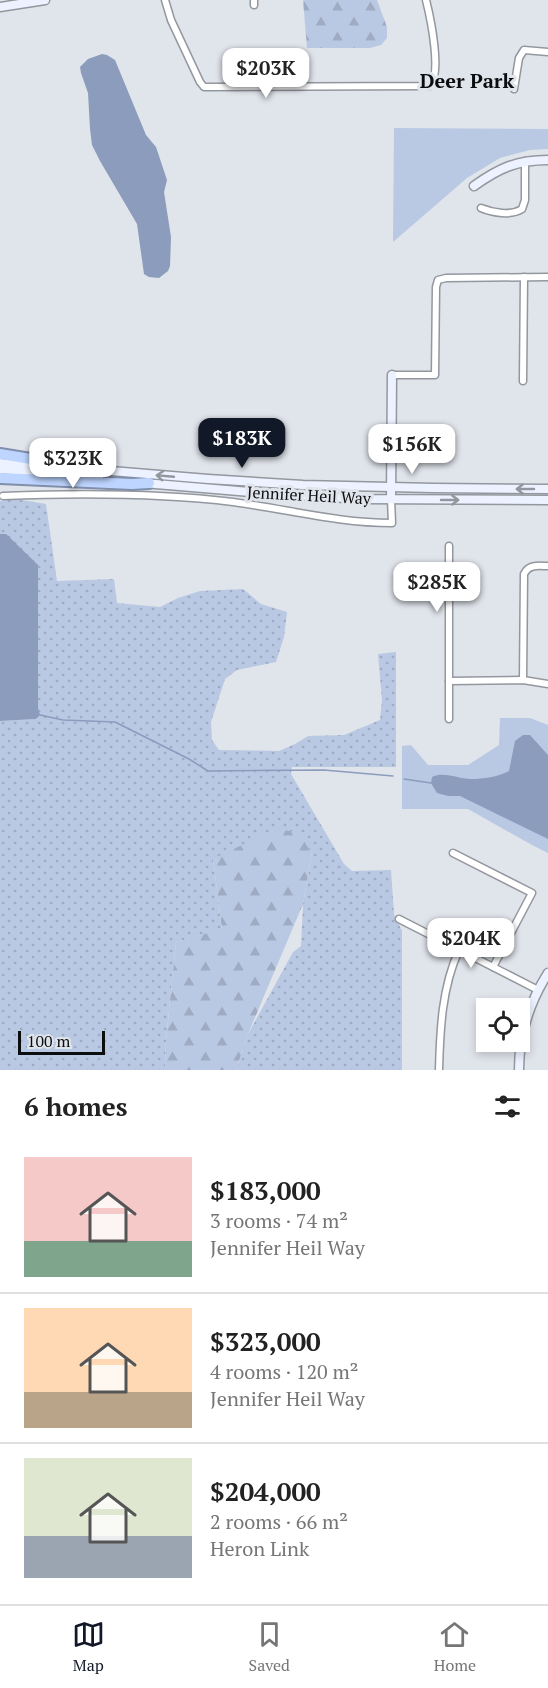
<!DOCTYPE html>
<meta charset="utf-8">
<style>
:root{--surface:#fff;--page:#f6f6f6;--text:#222;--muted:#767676;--line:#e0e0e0;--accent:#111827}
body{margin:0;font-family:"PT Serif",serif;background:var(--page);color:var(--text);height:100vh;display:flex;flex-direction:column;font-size:22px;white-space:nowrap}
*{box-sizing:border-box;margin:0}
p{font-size:20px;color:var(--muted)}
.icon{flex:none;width:33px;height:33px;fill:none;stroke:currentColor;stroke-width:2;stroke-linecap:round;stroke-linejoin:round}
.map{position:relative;height:1070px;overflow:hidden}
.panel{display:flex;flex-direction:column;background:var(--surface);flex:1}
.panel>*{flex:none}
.fabs{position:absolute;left:476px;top:998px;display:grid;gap:12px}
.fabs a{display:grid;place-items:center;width:54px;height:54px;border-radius:0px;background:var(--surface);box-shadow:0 3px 9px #0003;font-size:30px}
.scale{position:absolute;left:18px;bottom:15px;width:87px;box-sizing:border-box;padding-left:6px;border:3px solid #0c0d0f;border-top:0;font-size:16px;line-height:21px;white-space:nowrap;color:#0c0d0f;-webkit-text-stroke:4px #e0e4eb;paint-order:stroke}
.price{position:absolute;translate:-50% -51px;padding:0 14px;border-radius:12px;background:#fff;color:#222;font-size:20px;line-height:39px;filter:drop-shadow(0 2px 3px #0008)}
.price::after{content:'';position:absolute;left:50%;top:36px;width:18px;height:14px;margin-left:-9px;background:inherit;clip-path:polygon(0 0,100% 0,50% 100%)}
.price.active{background:var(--accent);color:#fff}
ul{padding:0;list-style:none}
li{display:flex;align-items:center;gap:18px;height:150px;padding:0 24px}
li+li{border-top:2px solid var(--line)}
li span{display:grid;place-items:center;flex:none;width:168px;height:120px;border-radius:0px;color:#555}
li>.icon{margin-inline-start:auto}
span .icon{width:72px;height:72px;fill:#fffc;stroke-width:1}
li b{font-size:26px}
h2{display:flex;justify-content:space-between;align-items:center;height:72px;padding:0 24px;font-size:26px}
.menu{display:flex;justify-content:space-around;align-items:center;height:84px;border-top:2px solid var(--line);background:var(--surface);font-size:16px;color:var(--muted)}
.menu a{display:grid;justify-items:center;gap:3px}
.menu .active{color:var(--accent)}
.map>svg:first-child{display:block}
.grass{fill:url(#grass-dots)}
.forest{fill:url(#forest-firs)}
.green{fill:#bac9e3}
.water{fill:#8b9cbd}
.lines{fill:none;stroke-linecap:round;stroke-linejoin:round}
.stream{stroke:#8b9cbd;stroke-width:1.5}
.street-casing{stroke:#93979e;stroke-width:9}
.secondary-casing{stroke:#93979e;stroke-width:11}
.highway-casing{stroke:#808fab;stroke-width:14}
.street{stroke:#fff;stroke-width:6}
.secondary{stroke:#ecf2ff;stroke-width:8}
.highway{stroke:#bed5ff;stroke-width:10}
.oneway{stroke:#92969f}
.labels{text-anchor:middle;stroke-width:6;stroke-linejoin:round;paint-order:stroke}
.street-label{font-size:16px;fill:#0c0d0f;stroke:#e0e4eb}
.quarter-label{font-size:20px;font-weight:bold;fill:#0c0d0f;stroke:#e0e4eb}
</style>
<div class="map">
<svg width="548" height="1070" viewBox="0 0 548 1070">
<defs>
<pattern id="grass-dots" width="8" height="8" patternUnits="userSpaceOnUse" patternTransform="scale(1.5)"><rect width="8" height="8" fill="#bac9e3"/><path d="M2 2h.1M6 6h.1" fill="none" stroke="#9fabc2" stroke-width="1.8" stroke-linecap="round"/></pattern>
<pattern id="forest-firs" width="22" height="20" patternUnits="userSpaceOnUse" patternTransform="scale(1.5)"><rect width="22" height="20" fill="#bac9e3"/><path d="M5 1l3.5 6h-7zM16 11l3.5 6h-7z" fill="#9fabc2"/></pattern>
</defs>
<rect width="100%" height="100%" fill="#e0e4eb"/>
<!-- grass -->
<path class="grass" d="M 16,499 L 46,504 L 57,581 L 114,579 L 117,603 L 160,607 L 178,598 L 200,591 L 243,589 L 261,604 L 287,612 L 284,637 L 276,662 L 237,670 L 225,679 L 211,722 L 212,740 L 219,750 L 279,751 L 295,744 L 308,736 L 344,735 L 380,720 L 382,700 L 378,654 L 396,652 L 396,767 L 292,767 L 291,774 L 344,864 L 352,871 L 391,870 L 394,914 L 402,931 L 402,1070 L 236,1070 L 248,1034 L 293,952 L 301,946 L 303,904 L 312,852 L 213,859 L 222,930 L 176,942 L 166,1040 L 165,1070 L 0,1070 L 0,721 L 36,719 L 39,715 L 6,534 L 0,534 L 0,501 Z"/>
<!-- forest -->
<g class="forest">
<path d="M 303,0 L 377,0 L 387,27 L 387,38 L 381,45 L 370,48 L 307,48 Z"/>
<path d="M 275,829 L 297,832 L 312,852 L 303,904 L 248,1034 L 236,1070 L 165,1070 L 166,1040 L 176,942 L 222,929 L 213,859 Z"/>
</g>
<!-- green -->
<g class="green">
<path d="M 394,128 L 548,129 L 548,149 L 530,150 L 500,158 L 467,178 L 393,242 Z"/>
<path d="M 500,718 L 530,718 L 548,725 L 548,853 L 532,845 L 468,809 L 402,809 L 402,746 L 411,745 L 428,765 L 468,765 L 499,745 Z"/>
</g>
<!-- water -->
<g class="water">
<path d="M 102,54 L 107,55 L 115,60 L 146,135 L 156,147 L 167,180 L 164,192 L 171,237 L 170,266 L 168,271 L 159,278 L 149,277 L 144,274 L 137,224 L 100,161 L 92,145 L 90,129 L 88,93 L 81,73 L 80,67 L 88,59 Z"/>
<path d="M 0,534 L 6,534 L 38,565 L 38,708 L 40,715 L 36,719 L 0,721 Z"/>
<path d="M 523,735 L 530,735 L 548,755 L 548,839 L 460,796 L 448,796 L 437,793 L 431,783 L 432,777 C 444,771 458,779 471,779 C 483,779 498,777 509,771 L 515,741 Z"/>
</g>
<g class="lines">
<!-- stream -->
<g class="stream">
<path d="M 40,715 L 63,720 L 115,722 L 189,759 L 208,771 L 324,770 L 393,776"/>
<path d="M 404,779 L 431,783"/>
</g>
<defs>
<g id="street">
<path d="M 165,0 L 171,20 L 200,82 L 204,87 L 209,87 L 429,86 C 443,76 430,16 426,0"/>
<path d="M 254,5 L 254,0"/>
<path d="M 514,89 L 519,58 L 524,50 L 548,52"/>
<path d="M 481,208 C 493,213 511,216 522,209 L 525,200 L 525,161"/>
<path d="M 392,375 L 435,375 L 436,287 L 438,280 L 446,278 L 548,277"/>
<path d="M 523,381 L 524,277"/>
<path d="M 3,496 C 80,493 157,493 233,502 C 287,509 338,523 392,523 L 391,499"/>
<path d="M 523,680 L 524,574 C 529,564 538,566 548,566"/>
<path d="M 449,681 L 523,680 L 548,684"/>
<path d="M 449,719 L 449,546"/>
<path d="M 453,853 L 532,893 L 493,967"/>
<path d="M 399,919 L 538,990"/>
<path d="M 439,1070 C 440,1029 442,987 459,950"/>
</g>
<g id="secondary">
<path d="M 0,7 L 45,0"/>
<path d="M 474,186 C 499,168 517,160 548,160"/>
<path d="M 0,463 L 56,468"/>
<path d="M 0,469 L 99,478"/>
<path d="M 87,469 L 208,479 L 303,485 L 433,488 L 548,489"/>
<path d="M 144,483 L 274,494 L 364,499 L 548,500"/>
<path d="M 391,499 L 392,375"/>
<path d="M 519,1070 C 519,1035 529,1003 548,973"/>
</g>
<g id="highway">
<path d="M 0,454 L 92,469"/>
<path d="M 0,478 L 132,484 L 149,483"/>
</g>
</defs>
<!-- street casing -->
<use href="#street" class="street-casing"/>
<!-- secondary casing -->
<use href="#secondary" class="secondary-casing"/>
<!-- highway casing -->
<use href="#highway" class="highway-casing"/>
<!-- street -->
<use href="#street" class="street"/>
<!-- secondary -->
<use href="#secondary" class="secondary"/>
<!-- highway -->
<use href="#highway" class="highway"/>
</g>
<!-- one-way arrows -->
<defs><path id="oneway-shaft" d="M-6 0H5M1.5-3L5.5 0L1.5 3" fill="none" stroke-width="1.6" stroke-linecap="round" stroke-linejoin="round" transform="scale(1.5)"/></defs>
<g class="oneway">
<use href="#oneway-shaft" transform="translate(165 476) rotate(-175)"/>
<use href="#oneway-shaft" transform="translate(525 489) rotate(180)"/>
<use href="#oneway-shaft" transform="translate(450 500)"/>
</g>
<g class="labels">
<!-- street labels -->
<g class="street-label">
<text transform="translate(309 495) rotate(3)" y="6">Jennifer Heil Way</text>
</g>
<!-- quarter labels -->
<g class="quarter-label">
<text x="467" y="88">Deer Park</text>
</g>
</g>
</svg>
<div class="fabs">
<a><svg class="icon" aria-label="locate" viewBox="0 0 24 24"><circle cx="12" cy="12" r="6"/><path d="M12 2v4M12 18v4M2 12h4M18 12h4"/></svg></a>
</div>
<div class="scale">100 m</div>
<b class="price" style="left:266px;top:99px">$203K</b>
<b class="price active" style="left:242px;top:469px">$183K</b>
<b class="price" style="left:412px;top:475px">$156K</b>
<b class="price" style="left:73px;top:489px">$323K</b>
<b class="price" style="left:437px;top:613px">$285K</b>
<b class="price" style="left:471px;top:969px">$204K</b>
</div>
<section class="panel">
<h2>6 homes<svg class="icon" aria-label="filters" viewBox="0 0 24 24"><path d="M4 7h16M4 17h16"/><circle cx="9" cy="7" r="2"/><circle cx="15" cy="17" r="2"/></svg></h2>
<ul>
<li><span style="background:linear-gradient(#f6c9c9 70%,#7fa58c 0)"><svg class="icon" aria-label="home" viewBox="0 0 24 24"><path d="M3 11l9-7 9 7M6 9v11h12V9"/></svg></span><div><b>$183,000</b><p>3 rooms · 74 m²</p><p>Jennifer Heil Way</p></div></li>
<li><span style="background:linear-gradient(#ffd9b3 70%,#b9a48a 0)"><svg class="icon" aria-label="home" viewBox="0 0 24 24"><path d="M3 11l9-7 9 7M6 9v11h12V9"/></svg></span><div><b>$323,000</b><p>4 rooms · 120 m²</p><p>Jennifer Heil Way</p></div></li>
<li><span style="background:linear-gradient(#dfe7d0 65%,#9aa5b1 0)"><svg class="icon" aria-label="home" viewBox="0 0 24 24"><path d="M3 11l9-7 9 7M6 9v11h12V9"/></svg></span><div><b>$204,000</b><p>2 rooms · 66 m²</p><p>Heron Link</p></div></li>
</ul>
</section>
<nav class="menu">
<a class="active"><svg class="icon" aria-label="map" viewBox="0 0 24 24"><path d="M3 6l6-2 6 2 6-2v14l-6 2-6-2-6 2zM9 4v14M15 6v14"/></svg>Map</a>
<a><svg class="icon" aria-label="saved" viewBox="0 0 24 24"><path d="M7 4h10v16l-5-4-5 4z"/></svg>Saved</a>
<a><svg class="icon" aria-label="home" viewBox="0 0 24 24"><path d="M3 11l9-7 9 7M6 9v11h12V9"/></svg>Home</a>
</nav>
